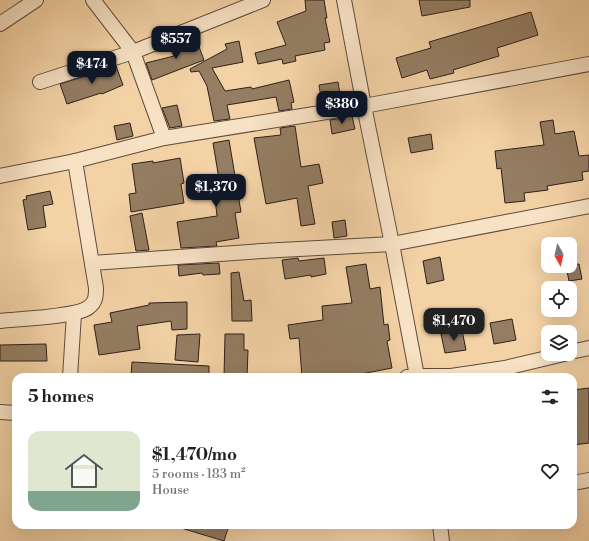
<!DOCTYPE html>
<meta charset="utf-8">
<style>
:root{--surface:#fff;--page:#f2f2f2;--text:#202124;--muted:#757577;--accent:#111827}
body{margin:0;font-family:"Libre Bodoni",serif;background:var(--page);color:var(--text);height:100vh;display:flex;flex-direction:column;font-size:15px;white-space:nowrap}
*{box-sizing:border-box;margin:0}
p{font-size:13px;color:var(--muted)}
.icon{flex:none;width:22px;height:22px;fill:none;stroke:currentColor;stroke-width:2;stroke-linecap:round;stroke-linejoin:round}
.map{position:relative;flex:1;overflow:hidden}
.side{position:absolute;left:12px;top:373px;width:565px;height:156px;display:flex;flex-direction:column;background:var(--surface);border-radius:12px;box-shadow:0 4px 16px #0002}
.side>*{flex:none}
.needle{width:26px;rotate:172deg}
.tools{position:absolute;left:541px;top:237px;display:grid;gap:8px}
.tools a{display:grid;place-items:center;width:36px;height:36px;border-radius:8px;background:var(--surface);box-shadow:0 4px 16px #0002;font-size:20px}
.price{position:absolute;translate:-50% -34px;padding:0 9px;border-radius:8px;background:var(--accent);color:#fff;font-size:13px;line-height:26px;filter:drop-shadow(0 1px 2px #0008)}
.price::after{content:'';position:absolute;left:50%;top:24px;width:12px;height:9px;margin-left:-6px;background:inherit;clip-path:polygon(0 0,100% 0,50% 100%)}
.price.selected{background:#222;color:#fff}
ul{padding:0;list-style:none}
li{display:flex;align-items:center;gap:12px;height:100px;padding:0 16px}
li span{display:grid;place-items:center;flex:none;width:112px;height:80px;border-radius:12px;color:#555}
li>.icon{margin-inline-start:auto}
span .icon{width:48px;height:48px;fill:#fffc;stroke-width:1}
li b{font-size:17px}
h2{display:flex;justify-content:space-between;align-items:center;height:48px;padding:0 16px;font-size:17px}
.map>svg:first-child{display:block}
.building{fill:#947d62;stroke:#2e2019}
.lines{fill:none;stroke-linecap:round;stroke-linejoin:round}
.street-casing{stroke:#5f4c3c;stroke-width:16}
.street{stroke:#f7e2c5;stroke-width:14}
</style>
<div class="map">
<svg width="589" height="541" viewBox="0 0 589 541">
<rect width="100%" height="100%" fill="#f3d2a6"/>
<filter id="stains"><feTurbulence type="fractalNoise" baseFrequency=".005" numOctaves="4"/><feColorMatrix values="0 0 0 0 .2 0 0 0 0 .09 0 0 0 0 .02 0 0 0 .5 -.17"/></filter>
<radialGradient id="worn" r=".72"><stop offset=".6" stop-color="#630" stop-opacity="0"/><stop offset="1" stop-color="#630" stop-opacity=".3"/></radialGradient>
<!-- building -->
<g class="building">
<path d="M 305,0 L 324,0 L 327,18 L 325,18 L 330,42 L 324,43 L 325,50 L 295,56 L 296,61 L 283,64 L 282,59 L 258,64 L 255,53 L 286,45 L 277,22 L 306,11 Z"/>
<path d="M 419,0 L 470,0 L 470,7 L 422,16 Z"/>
<path d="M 531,12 L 538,35 L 497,48 L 499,56 L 453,70 L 454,73 L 430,79 L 427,70 L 402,78 L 396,58 L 431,48 L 429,42 Z"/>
<path d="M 196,39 L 204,60 L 152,80 L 146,63 L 174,56 L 171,48 Z"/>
<path d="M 239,41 L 243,62 L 212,68 L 225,91 L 251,87 L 252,89 L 289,80 L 294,102 L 291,103 L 292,109 L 279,111 L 276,97 L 227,105 L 230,119 L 214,121 L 207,86 L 199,71 L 191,72 L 190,69 L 227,49 L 225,44 Z"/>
<path d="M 116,66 L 123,85 L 102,94 L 101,93 L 67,104 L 60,84 Z"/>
<path d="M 338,82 L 340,94 L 347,92 L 349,100 L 322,104 L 319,85 Z"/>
<path d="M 177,105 L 182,126 L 170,128 L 162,108 Z"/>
<path d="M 352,116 L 355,129 L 332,134 L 330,120 Z"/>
<path d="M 553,120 L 555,134 L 574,131 L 579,156 L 589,155 L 589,171 L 582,172 L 583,180 L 547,186 L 548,190 L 524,193 L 525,201 L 505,203 L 501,168 L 497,169 L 495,151 L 544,145 L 540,122 Z"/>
<path d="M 130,123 L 133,136 L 117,140 L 114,126 Z"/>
<path d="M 295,126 L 301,167 L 319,164 L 323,183 L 308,186 L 315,224 L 301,226 L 297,198 L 266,204 L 254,138 L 281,135 L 280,128 Z"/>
<path d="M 431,134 L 433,149 L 411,153 L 408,138 Z"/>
<path d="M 229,140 L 241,212 L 235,213 L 239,238 L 216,242 L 217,246 L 181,248 L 177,222 L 217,216 L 215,198 L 222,197 L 213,143 Z"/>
<path d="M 180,158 L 184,183 L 181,184 L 184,203 L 131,212 L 129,194 L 136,193 L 132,164 L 153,161 L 153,163 Z"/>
<path d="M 50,191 L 53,204 L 43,206 L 46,227 L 28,230 L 23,200 L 27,199 L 26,196 Z"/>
<path d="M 142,213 L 149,250 L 136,251 L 130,216 Z"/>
<path d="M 345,220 L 347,236 L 334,238 L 332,222 Z"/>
<path d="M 440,257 L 444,280 L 427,284 L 423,261 Z"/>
<path d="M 298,258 L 299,261 L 324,258 L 326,274 L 311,277 L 311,275 L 285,279 L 282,260 Z"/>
<path d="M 219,263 L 220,274 L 203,275 L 202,273 L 179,276 L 178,265 Z"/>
<path d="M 366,264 L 370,289 L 380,287 L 384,325 L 388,324 L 390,340 L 387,341 L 392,368 L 361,374 L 361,377 L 338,377 L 338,375 L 302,377 L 299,338 L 290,339 L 288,325 L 323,320 L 322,306 L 352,303 L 346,267 Z"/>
<path d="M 579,264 L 582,279 L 569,281 L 566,266 Z"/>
<path d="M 239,272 L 244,301 L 251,300 L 252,321 L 232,321 L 231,273 Z"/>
<path d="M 187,302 L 187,329 L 172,330 L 171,321 L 137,326 L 140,349 L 99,355 L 94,325 L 112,322 L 110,313 L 149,305 L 149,303 Z"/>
<path d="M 512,319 L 516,340 L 494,344 L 490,323 Z"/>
<path d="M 462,330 L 466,350 L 445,353 L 441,334 Z"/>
<path d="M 200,334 L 198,362 L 175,360 L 177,335 Z"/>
<path d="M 225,334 L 244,334 L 244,350 L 248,350 L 247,377 L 224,377 Z"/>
<path d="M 46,344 L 47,361 L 0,361 L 0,345 Z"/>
<path d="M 132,362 L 209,366 L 209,377 L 131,376 Z"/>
<path d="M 589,388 L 589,443 L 573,445 L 573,390 Z"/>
<path d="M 181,525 L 229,525 L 224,541 L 181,528 Z"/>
</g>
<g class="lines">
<defs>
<g id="street">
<path d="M 93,0 L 133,52 L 164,138"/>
<path d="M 0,24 L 36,0"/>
<path d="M 40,82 L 133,52 L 263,0"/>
<path d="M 0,176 L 75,161 L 164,138 L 364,106 L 344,0"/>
<path d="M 92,263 L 262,251 L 392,244 L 364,106 L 589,64"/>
<path d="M 0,321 C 17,319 78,317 89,307 C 96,302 96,295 96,288 L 75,161"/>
<path d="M 570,352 L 589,348"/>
<path d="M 70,377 L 74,314"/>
<path d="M 407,377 L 417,376 L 392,244 L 589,206"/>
<path d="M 417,377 L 417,376 L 451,376 L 505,368 L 564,354"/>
<path d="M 0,412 L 16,413"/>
<path d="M 573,483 L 589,480"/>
<path d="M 440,525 L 442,541"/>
</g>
</defs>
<!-- street casing -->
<use href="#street" class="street-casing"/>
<!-- street -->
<use href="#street" class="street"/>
</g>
<rect width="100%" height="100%" filter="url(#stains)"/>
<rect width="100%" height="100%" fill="url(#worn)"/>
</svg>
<div class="tools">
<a><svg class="needle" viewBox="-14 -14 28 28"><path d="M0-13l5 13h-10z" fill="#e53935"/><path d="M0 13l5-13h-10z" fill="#757577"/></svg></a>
<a><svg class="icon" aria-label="locate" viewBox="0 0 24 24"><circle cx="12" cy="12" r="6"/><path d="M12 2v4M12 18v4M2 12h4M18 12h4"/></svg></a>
<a><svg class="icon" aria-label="layers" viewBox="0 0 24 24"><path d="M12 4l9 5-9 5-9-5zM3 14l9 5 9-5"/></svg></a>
</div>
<b class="price" style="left:176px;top:60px">$557</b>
<b class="price" style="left:92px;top:85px">$474</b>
<b class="price" style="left:342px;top:125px">$380</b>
<b class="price" style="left:216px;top:208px">$1,370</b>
<b class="price selected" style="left:454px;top:342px">$1,470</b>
<section class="side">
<h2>5 homes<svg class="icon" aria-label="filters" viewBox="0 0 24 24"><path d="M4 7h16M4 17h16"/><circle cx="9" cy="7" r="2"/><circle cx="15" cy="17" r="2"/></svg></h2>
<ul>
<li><span style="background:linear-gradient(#dfe7d0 75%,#7fa58c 0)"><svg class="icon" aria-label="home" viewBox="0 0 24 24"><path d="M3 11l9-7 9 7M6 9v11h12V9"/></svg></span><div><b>$1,470/mo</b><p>5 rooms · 183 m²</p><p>House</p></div><svg class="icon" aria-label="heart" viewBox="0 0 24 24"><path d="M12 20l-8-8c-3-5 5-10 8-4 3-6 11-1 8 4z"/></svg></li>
</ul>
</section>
</div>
